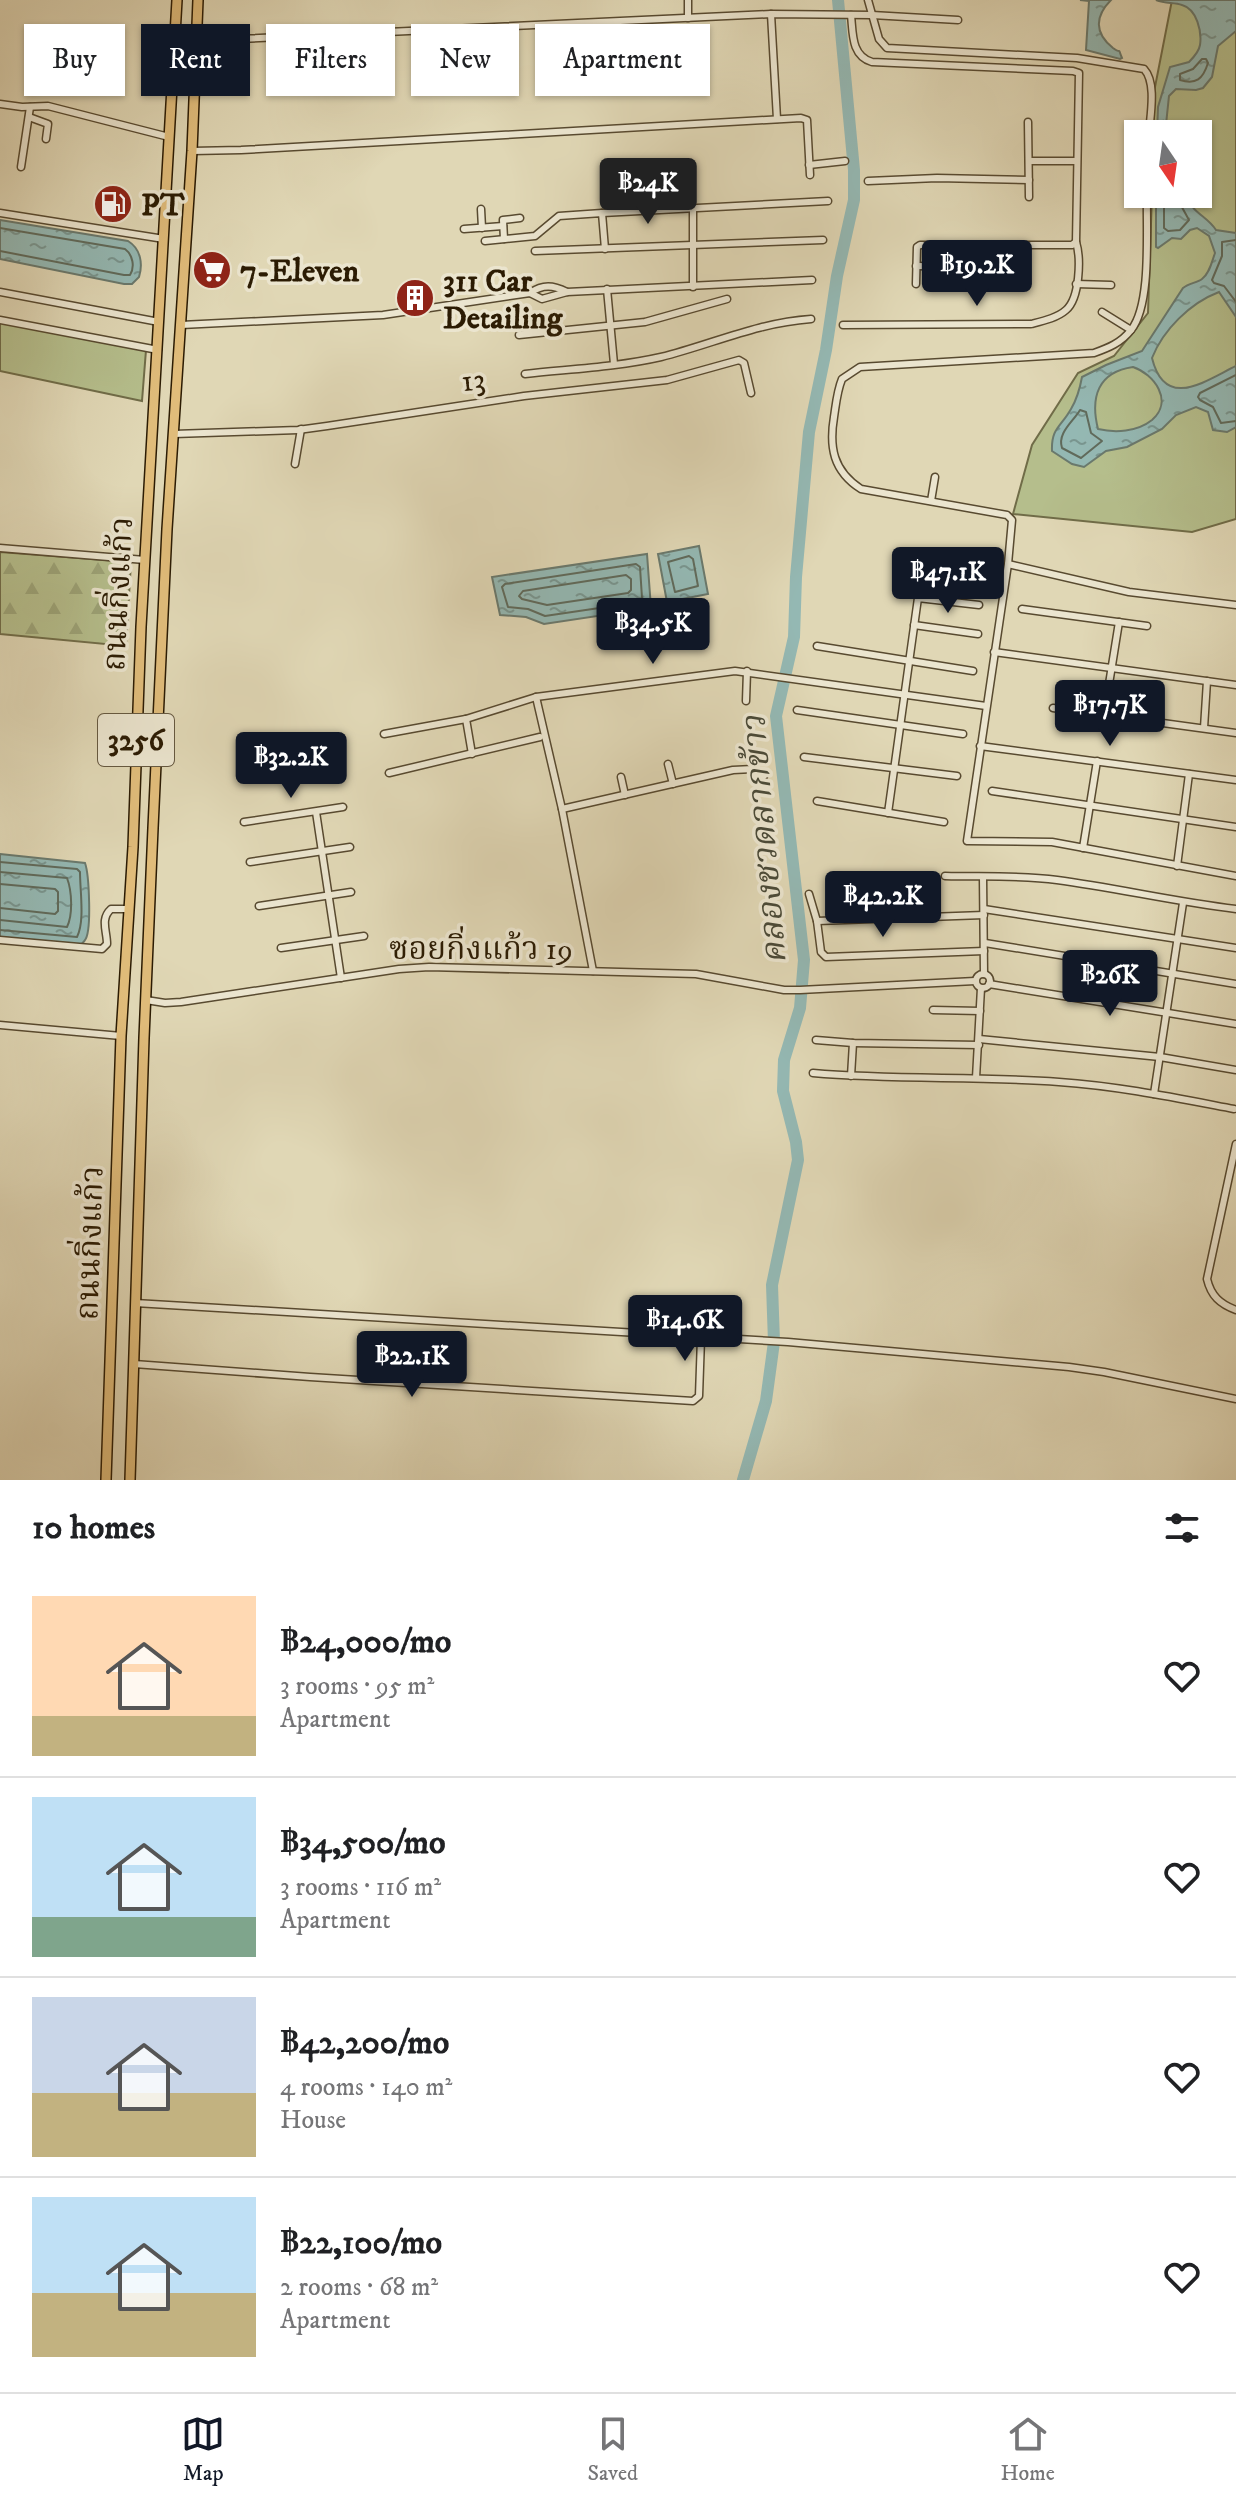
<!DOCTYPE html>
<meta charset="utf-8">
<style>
:root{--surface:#fff;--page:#f2f2f2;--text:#202124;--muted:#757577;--line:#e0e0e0;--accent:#111827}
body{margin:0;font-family:"IM FELL DW Pica","Noto Serif Thai",serif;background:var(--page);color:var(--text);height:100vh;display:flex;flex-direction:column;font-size:30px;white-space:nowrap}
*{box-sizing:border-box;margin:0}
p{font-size:26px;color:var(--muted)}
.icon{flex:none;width:44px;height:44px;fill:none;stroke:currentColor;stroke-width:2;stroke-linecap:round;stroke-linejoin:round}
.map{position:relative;height:1480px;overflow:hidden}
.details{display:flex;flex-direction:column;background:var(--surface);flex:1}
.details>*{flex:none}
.banner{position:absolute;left:24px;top:24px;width:800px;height:72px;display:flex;gap:16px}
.needle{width:52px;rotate:167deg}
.buttons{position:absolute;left:1124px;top:120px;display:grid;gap:16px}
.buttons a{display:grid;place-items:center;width:88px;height:88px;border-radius:0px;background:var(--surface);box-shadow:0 2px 6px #0004;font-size:40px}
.price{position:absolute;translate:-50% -68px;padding:0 18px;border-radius:8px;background:var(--accent);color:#fff;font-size:26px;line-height:52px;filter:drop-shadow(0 2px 4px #0008)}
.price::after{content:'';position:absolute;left:50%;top:48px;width:24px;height:18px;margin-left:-12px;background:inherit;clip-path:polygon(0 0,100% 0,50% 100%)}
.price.on{background:#222;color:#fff}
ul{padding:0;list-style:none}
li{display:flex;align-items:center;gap:24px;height:200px;padding:0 32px}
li+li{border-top:2px solid var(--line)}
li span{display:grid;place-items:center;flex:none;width:224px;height:160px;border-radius:0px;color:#555}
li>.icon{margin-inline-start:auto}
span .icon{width:96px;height:96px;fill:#fffc;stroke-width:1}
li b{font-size:34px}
h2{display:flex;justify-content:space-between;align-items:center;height:96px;padding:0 32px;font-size:34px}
.pill{padding:0 28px;border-radius:0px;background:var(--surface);box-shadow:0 2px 6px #0004;font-size:28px;line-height:72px}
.pill.on{background:var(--accent);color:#fff}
.dock{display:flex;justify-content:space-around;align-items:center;height:112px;border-top:2px solid var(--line);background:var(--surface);font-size:22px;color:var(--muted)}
.dock a{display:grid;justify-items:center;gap:4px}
.dock .on{color:var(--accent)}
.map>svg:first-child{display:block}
.grass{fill:#b5be8c;stroke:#706c48;stroke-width:2}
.forest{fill:url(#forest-firs);stroke:#706c48;stroke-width:2}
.water{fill:url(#water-ripples);stroke:#6a796d;stroke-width:2;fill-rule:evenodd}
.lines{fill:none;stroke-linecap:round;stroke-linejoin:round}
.shore{stroke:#606a5b;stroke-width:2}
.river{stroke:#94b8b3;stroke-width:12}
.minor-casing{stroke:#584a30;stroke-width:9}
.primary-casing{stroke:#2b1b03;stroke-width:12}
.minor{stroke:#ebe5cf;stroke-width:6}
.primary{stroke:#e0bc7a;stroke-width:9}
.labels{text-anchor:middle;stroke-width:7;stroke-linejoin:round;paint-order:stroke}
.shield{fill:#ebe5cf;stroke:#655840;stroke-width:2}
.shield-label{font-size:30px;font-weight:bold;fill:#2b1b03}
.poi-label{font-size:32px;font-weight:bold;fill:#2b1b03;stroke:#ebe5cf;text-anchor:start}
.street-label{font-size:32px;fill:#2b1b03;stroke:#ebe5cf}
.water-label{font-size:34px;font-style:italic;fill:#4a4a38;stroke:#ebe5cf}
</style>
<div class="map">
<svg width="1236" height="1480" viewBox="0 0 1236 1480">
<defs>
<pattern id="forest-firs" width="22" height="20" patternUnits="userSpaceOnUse" patternTransform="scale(2)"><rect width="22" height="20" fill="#b5be8c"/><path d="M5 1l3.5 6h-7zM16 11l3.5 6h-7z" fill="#9ca377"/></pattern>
<pattern id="water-ripples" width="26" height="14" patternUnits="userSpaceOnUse" patternTransform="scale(2)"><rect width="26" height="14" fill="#94b8b3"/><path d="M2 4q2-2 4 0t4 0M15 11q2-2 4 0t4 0" fill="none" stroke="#79958f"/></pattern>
</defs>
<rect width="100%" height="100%" fill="#e0d7b5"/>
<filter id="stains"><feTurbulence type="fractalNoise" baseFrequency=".0025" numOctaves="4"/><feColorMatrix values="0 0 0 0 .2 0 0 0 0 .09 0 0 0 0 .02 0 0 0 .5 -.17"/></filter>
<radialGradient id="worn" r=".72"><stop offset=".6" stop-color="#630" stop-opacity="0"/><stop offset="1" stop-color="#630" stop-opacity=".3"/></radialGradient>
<!-- grass -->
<g class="grass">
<path d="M 1172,0 L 1236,0 L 1236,519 L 1192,532 L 1013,514 L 1032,445 L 1078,373 L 1114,356 L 1148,313 L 1152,194 L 1198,194 L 1198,134 L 1153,134 L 1154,92 Z"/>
<path d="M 0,322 L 146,350 L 142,401 L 0,371 Z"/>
</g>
<!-- forest -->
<path class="forest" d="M 0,552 L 131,562 L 126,646 L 0,634 Z"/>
<!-- water -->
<g class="water">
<path d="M 1080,0 L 1111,0 C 1095,16 1094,33 1113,48 C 1123,55 1117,46 1122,58 L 1120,59 L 1086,50 L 1089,1 Z"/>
<path d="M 1156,0 L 1236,0 L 1236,31 L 1218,46 L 1212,77 L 1203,88 L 1196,90 L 1176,89 L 1169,96 L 1165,134 L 1157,134 L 1158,107 L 1170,67 L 1189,62 C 1193,58 1199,52 1200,45 C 1202,32 1197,9 1182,5 C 1174,2 1166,4 1156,0 Z"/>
<path d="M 1156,194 L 1178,194 L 1188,199 C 1193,213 1208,217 1216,230 L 1236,233 L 1236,317 L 1219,292 C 1190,303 1163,330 1152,358 C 1165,411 1205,381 1236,366 L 1236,427 L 1227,432 L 1213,430 L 1208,412 L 1196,407 L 1176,415 L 1162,429 L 1127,447 L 1106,451 L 1084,467 L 1072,464 L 1052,451 C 1051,428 1061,427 1071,409 C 1077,399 1080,388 1082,377 L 1106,365 L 1142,351 L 1183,288 C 1189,283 1197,283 1202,279 C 1210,273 1212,261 1215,253 L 1209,236 L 1197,228 L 1190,230 L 1181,239 L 1172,238 L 1158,248 L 1156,247 ZM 1133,367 C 1154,374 1174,401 1152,420 C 1137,432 1115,433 1098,429 C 1090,397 1098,372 1133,367 Z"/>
<path d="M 0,220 L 128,241 C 141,249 143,264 139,277 L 132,284 L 124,284 L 0,259 Z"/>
<path d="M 699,546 L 708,594 L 667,602 L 658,554 Z"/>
<path d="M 647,554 L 651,608 L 544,624 L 526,617 L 500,615 L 492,577 Z"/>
<path d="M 0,854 L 85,863 C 89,874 92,931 85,940 C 84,942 82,943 81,945 L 0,937 Z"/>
</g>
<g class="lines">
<!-- shore -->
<g class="shore">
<path d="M 1202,59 L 1206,59 L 1208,63 C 1203,79 1196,85 1180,80 L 1180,74 L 1193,69 Z"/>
<path d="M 1164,194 L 1164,228 L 1168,231 L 1180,230 L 1189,220 L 1178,200 L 1177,194"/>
<path d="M 0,228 L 125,249 C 133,255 135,267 130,275 L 124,275 L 0,251"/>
<path d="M 1236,240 L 1222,242 L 1222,256 L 1212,280 L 1214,283 L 1224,286 L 1236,302"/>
<path d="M 1236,375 L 1200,393 L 1198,397 L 1200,400 L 1213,407 L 1221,423 L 1236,421"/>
<path d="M 1080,410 L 1086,412 L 1091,433 L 1102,441 L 1081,458 L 1062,448 C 1057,433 1073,422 1080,410 Z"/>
<path d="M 689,556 L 693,559 L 698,586 L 675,592 L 668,562 Z"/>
<path d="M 636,564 L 640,567 L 642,598 L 640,602 L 545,616 L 528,609 L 508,607 L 502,587 L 505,584 Z"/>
<path d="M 626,575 L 631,579 L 631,590 L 628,593 L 547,605 L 522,599 L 519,596 L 523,591 Z"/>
<path d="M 0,862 L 77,869 L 80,872 C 80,892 85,921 77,937 L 0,930"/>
<path d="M 0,872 L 67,878 C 72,891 73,915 67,927 L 0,920"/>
<path d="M 0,884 L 55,889 L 58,892 L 58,911 L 55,914 L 0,908"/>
</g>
<!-- river -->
<path class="river" d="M 743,1480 L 766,1401 L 774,1342 L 772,1285 L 798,1160 L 796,1142 L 783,1091 L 784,1060 L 800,1008 L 804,960 L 776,716 L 794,637 L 796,577 L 809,432 L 826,350 L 837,276 L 854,200 L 854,170 L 838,0"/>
<defs>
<g id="minor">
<path d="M 868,0 L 879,39 L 887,48 L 1077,58 L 1144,69 C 1157,83 1150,116 1149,134"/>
<path d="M 771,14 L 777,119"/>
<path d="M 688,18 L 688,0"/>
<path d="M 196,41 L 771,14 L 872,15 L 958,20"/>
<path d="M 0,104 L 22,107 L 48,106 L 169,137"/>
<path d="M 29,117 L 48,124 L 46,139"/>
<path d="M 1028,122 L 1029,197"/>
<path d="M 192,151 L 241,150 L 801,118 L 807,120 L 810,175"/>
<path d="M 1029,161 L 1076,161"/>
<path d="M 809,165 L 845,161"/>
<path d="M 21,167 L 30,107"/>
<path d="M 868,181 L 937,178 L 1029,180"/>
<path d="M 1147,194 C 1146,229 1152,304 1131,330 C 1121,343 1108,348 1094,353 L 860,367 L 842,379 C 837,391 836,404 834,417 C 829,447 833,471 861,489 L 1007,515 L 1012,520 L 1008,564 L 967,841 L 1052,842 L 1236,876"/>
<path d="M 481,209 L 482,228"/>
<path d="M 693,209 L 693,287"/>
<path d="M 0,213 L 164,239"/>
<path d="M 602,213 L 828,201"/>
<path d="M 464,229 L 503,226"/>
<path d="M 504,239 L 503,220 L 520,218"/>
<path d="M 485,241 L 535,236 L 559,216 L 602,213 L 605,249"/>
<path d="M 535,251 L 823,240"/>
<path d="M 916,266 L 983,267"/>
<path d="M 916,284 L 917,247 L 920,245 L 1072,245 L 1076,242"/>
<path d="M 1076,284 L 1111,285"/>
<path d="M 607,289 L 614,364"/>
<path d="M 0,292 L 159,322"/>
<path d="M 530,293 L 542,299 L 567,292 L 812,280"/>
<path d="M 1102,312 L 1131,330"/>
<path d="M 0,320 L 158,350"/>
<path d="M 181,325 L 383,315 L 530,293 C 543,284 553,285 567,292"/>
<path d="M 843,325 L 1031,324 C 1043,321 1057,318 1066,310 C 1080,298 1081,258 1076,242 L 1079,73 L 1073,71 L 872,62 C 851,56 853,33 851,15"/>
<path d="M 519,335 L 645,322 L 727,299"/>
<path d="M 525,374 C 570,369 617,367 661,357 C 713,344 756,323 811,319"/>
<path d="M 174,434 L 298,430 L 327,426 L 524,396 L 667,380 L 739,360 L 744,363 L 751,393"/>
<path d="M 295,464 L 301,429"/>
<path d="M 931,501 L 935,477"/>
<path d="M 0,548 L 145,560"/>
<path d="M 1008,564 L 1129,592 L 1236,605"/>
<path d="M 1022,609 L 1147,626"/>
<path d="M 914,625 L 978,634"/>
<path d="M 817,646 L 973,671"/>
<path d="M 994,652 L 1236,685"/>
<path d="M 536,697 L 562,809 L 593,971"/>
<path d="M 746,701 L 747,671"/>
<path d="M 1053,708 L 1236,733"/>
<path d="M 797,710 L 963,734"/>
<path d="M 1104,715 L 1119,622"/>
<path d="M 466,719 L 472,754"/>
<path d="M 1204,728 L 1207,681"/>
<path d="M 384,734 L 466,719 L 536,697 L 735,671 L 986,706"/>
<path d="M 980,746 L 1236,780"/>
<path d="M 804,757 L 957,776"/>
<path d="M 668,764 L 673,784"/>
<path d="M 389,773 L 540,737"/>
<path d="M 621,777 L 625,795"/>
<path d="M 992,791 L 1236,827"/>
<path d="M 817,801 L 944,822"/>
<path d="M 562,809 L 733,770 L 753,769 L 764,776"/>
<path d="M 316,812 L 341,978"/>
<path d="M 888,813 L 918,598 L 979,605"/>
<path d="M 244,822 L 343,807"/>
<path d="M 1083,848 L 1097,761"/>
<path d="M 250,862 L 350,847"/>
<path d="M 1177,866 L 1189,774"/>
<path d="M 945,876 C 982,877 1020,875 1057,880 C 1117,888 1176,902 1236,909"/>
<path d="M 983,877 L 984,974"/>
<path d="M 809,894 L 817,921 L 821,952 L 826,957 L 984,951"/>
<path d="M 259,906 L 351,892"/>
<path d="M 984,909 L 1236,948"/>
<path d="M 817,921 L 984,915"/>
<path d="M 0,940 L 102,949 L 107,944 C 107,931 100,919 111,909 L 129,909"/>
<path d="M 985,943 L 1236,984"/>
<path d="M 281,948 L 364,936"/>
<circle cx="983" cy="981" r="7"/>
<path d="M 989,984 L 1236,1024"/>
<path d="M 146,1000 L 165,1003 L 181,1002 L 399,969 L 429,967 L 696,974 L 784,990 L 800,990 L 975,981"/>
<path d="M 933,1010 L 980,1011"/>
<path d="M 0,1025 L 121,1036"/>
<path d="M 979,1039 L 1160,1057 L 1236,1070"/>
<path d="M 816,1040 L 853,1043 L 979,1045"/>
<path d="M 813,1073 C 895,1080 977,1076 1059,1082 C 1118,1086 1176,1098 1234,1109"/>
<path d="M 851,1076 L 853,1043"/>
<path d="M 976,1078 L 981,988"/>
<path d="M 1154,1094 L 1183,903"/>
<path d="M 1236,1144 L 1207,1279 C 1211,1296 1220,1304 1236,1310"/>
<path d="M 135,1303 L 788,1342 L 1069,1367 L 1104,1372 L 1236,1399"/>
<path d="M 134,1364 L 310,1377 L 693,1401 L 699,1396 L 701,1338"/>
</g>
<g id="primary">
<path d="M 106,1480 L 121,1036 L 133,847 L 141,627 L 177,0"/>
<path d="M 130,1480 L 144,1038 L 153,828 L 167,529 L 192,151 L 198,0"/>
</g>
</defs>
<!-- minor casing -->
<use href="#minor" class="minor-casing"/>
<!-- primary casing -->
<use href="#primary" class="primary-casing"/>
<!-- minor -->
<use href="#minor" class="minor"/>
<!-- primary -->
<use href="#primary" class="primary"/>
</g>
<!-- icons -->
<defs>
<symbol id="fuel-disc" viewBox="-11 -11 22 22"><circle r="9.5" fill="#8f2418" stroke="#ebe5cf"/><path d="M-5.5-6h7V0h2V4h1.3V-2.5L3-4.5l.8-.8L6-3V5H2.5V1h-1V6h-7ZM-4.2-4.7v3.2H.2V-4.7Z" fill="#fff"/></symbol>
<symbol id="supermarket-disc" viewBox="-11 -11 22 22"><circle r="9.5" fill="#8f2418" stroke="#ebe5cf"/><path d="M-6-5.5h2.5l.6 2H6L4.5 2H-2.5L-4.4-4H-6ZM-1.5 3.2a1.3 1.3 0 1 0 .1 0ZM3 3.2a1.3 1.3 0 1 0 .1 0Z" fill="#fff"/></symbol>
<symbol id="building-disc" viewBox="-11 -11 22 22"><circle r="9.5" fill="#8f2418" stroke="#ebe5cf"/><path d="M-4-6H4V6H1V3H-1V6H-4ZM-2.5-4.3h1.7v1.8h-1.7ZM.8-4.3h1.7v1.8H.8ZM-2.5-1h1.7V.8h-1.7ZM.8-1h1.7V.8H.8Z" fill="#fff"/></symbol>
</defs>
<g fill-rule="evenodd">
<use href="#fuel-disc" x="91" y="182" width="44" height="44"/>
<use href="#supermarket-disc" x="190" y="248" width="44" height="44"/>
<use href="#building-disc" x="393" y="276" width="44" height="44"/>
</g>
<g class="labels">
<!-- shield labels -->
<rect class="shield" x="98" y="714" width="76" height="52" rx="6"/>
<g class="shield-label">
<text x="136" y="750">3256</text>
</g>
<!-- poi labels -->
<g class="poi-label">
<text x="141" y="215">PT</text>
<text x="240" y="281">7-Eleven</text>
<text x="443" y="291">311 Car<tspan x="443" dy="37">Detailing</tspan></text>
</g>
<!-- street labels -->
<g class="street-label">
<text transform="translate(473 379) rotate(-8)" y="11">13</text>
<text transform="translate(117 594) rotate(-87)" y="11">ถนนกิ่งแก้ว</text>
<text x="481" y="959">ซอยกิ่งแก้ว 19</text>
<text transform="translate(89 1243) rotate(-88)" y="11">ถนนกิ่งแก้ว</text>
</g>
<!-- water labels -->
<g class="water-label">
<text transform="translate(763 840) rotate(-95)" y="12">คลองชวดลากข้าว</text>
</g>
</g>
<rect width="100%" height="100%" filter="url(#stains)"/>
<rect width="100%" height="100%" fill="url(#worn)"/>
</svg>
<div class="buttons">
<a><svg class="needle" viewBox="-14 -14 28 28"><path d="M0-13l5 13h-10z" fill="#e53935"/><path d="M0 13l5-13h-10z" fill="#757577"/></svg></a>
</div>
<b class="price on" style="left:648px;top:226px">฿24K</b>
<b class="price" style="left:977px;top:308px">฿19.2K</b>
<b class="price" style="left:948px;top:615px">฿47.1K</b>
<b class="price" style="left:653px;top:666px">฿34.5K</b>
<b class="price" style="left:1110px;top:748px">฿17.7K</b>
<b class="price" style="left:291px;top:800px">฿32.2K</b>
<b class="price" style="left:883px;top:939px">฿42.2K</b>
<b class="price" style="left:1110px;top:1018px">฿26K</b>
<b class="price" style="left:685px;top:1363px">฿14.6K</b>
<b class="price" style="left:412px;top:1399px">฿22.1K</b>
<div class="banner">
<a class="pill">Buy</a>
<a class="pill on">Rent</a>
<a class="pill">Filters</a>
<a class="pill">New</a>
<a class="pill">Apartment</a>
</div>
</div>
<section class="details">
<h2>10 homes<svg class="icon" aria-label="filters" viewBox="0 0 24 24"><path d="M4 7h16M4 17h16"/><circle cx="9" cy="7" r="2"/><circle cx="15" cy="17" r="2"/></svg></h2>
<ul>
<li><span style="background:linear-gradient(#ffd9b3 75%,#c2b280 0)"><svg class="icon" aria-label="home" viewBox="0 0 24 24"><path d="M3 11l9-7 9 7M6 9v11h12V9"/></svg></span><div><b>฿24,000/mo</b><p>3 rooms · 95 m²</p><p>Apartment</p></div><svg class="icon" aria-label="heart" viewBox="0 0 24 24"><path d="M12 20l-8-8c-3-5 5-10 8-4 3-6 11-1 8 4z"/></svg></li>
<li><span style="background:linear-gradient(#bfe0f5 75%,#7fa58c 0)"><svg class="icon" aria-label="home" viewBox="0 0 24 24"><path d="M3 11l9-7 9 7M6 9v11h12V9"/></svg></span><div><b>฿34,500/mo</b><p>3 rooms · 116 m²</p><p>Apartment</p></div><svg class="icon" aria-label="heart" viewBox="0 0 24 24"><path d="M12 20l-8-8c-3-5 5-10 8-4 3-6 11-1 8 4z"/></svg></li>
<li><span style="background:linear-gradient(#c9d6e8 60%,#c2b280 0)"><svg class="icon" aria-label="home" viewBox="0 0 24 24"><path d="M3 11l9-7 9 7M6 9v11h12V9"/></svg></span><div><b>฿42,200/mo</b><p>4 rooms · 140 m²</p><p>House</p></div><svg class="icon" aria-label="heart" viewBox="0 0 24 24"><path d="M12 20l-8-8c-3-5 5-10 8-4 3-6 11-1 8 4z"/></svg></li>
<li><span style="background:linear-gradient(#bfe0f5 60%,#c2b280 0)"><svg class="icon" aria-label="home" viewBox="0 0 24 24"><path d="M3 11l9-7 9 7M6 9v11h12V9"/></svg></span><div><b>฿22,100/mo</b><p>2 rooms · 68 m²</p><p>Apartment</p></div><svg class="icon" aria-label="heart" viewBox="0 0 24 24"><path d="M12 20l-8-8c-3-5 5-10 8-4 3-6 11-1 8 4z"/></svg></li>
</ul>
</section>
<nav class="dock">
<a class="on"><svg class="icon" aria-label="map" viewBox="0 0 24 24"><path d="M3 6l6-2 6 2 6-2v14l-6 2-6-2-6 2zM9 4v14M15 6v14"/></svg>Map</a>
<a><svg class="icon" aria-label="saved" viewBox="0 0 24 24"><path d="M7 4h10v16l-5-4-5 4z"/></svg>Saved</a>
<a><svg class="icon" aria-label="home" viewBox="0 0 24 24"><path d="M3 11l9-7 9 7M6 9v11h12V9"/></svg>Home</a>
</nav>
